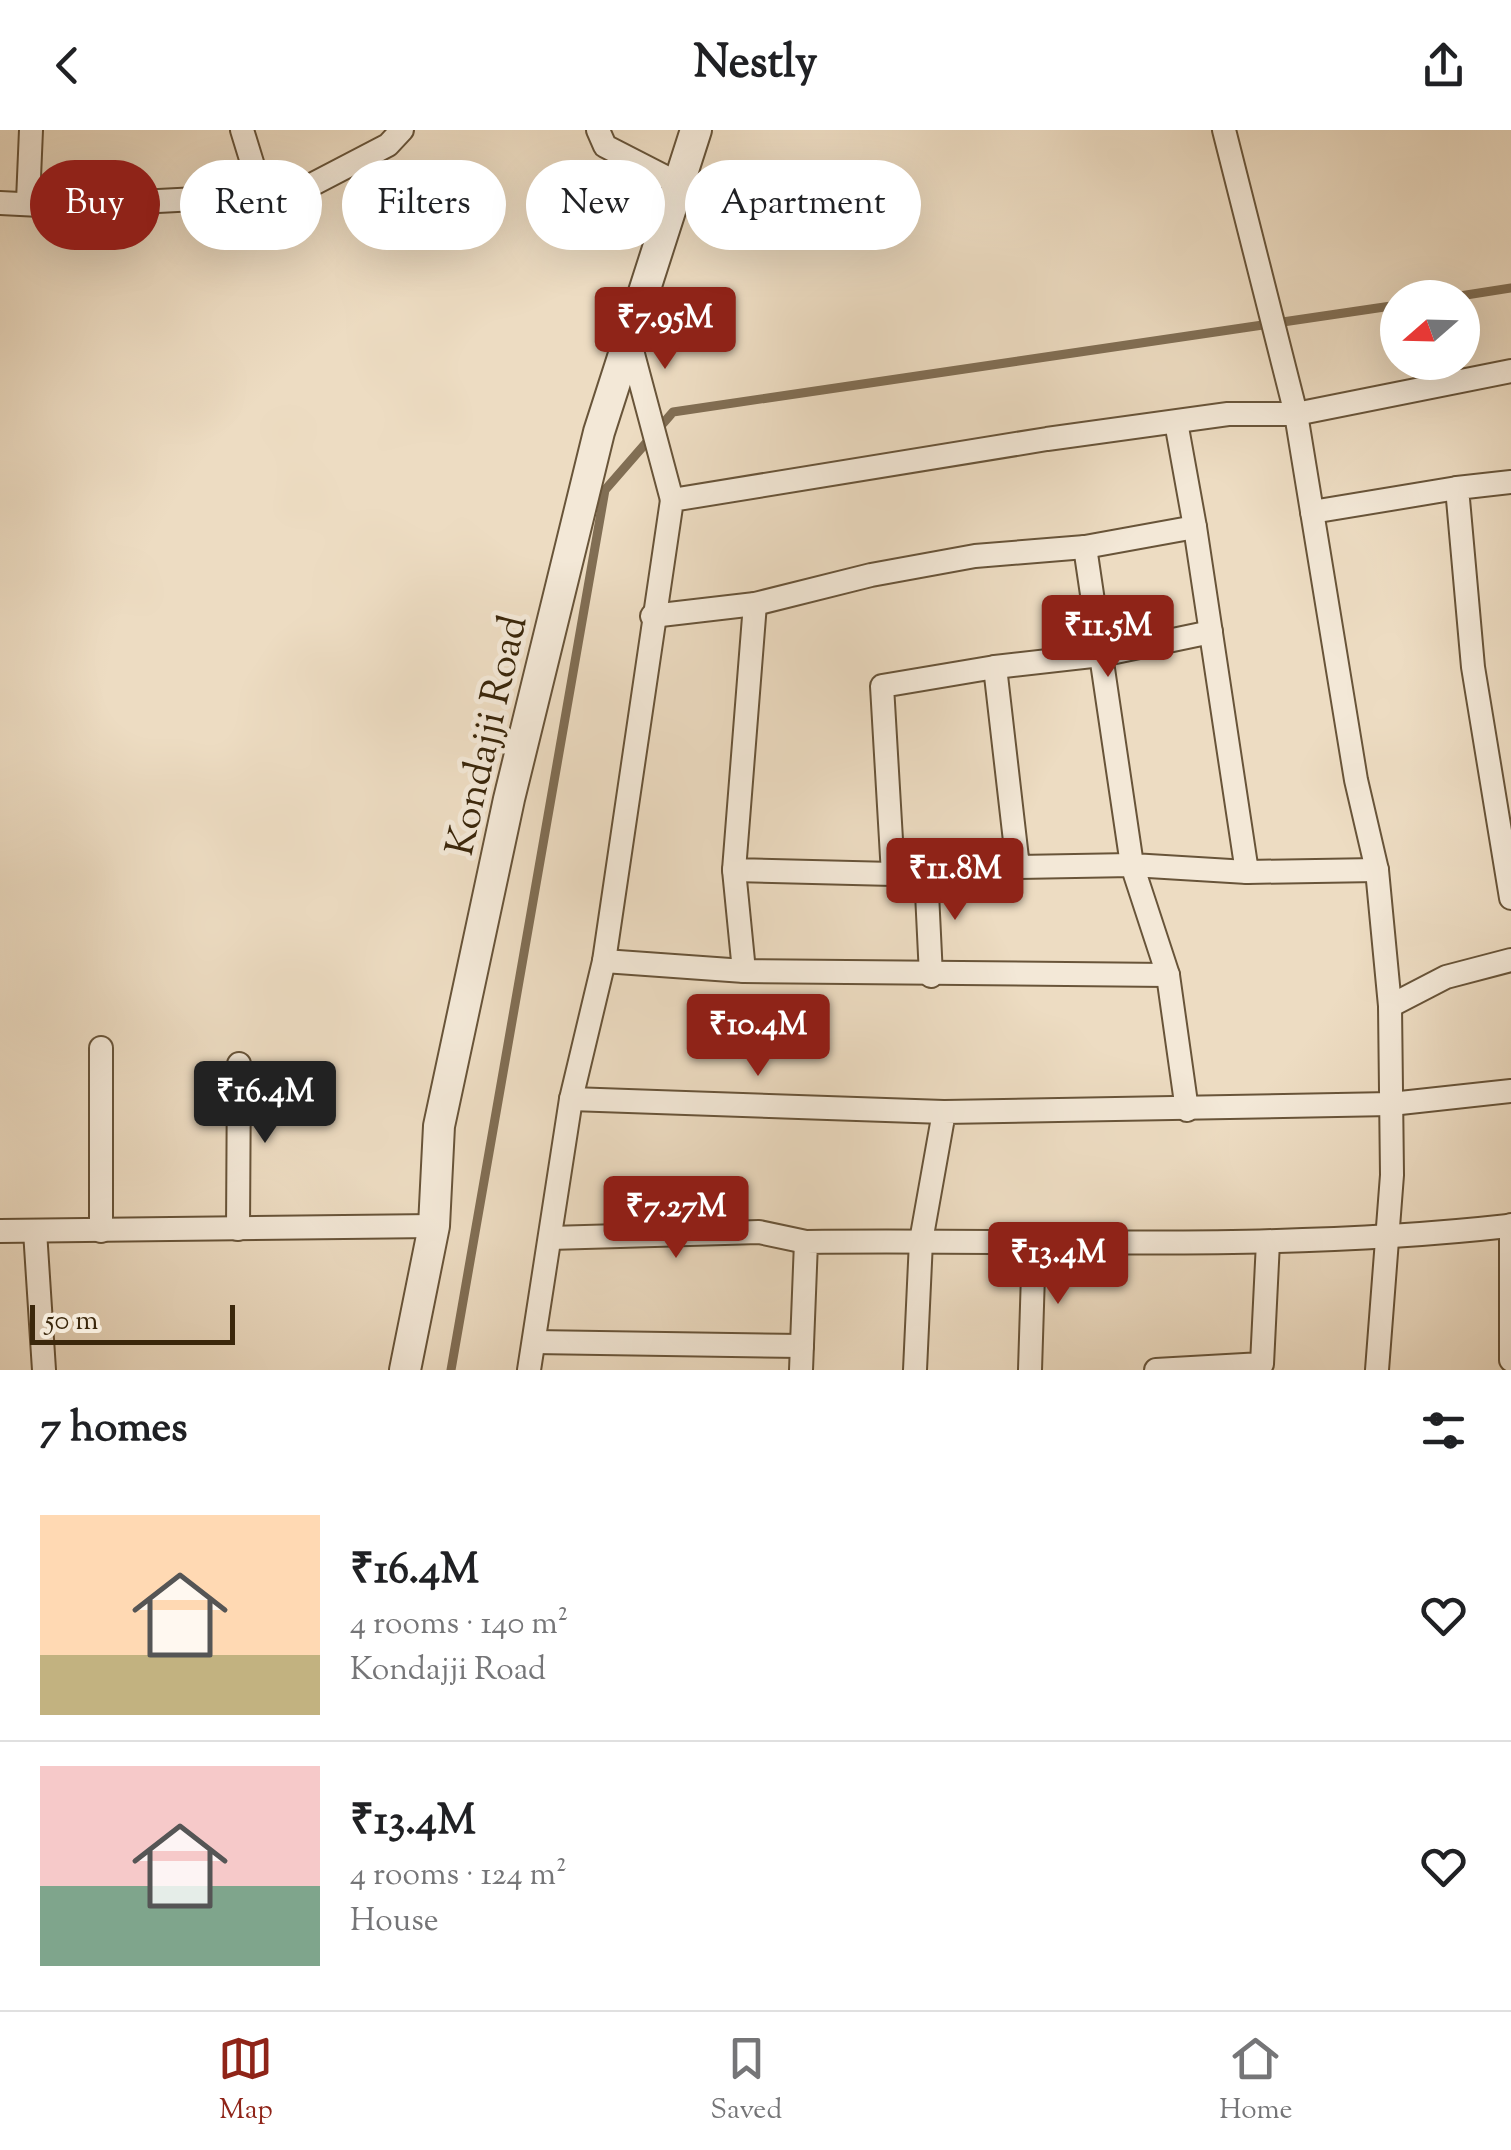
<!DOCTYPE html>
<meta charset="utf-8">
<style>
:root{--surface:#fff;--page:#f2f2f2;--text:#202124;--muted:#757577;--line:#e0e0e0;--accent:#8f2418}
body{margin:0;font-family:"Sorts Mill Goudy",serif;background:var(--page);color:var(--text);height:100vh;display:flex;flex-direction:column;font-size:38px;white-space:nowrap}
*{box-sizing:border-box;margin:0}
p{font-size:32px;color:var(--muted)}
.icon{flex:none;width:55px;height:55px;fill:none;stroke:currentColor;stroke-width:2;stroke-linecap:round;stroke-linejoin:round}
.map{position:relative;height:1240px;overflow:hidden}
.drawer{display:flex;flex-direction:column;background:var(--surface);flex:1}
.drawer>*{flex:none}
.top-card{position:absolute;left:30px;top:30px;width:1000px;height:90px;display:flex;gap:20px}
.needle{width:65px;rotate:250deg}
.tools{position:absolute;left:1380px;top:150px;display:grid;gap:20px}
.tools a{display:grid;place-items:center;width:100px;height:100px;border-radius:50%;background:var(--surface);box-shadow:0 10px 40px #0002;font-size:50px}
.scale{position:absolute;left:30px;bottom:25px;width:205px;box-sizing:border-box;padding-left:10px;border:5px solid #3b270b;border-top:0;font-size:28px;line-height:35px;white-space:nowrap;color:#3b270b;-webkit-text-stroke:8px #f3e8d7;paint-order:stroke}
.price{position:absolute;translate:-50% -85px;padding:0 22px;border-radius:10px;background:var(--accent);color:#fff;font-size:32px;line-height:65px;filter:drop-shadow(0 2px 5px #0008)}
.price::after{content:'';position:absolute;left:50%;top:60px;width:30px;height:22px;margin-left:-15px;background:inherit;clip-path:polygon(0 0,100% 0,50% 100%)}
.price.active{background:#222;color:#fff}
ul{padding:0;list-style:none}
li{display:flex;align-items:center;gap:30px;height:250px;padding:0 40px}
li+li{border-top:2px solid var(--line)}
li span{display:grid;place-items:center;flex:none;width:280px;height:200px;border-radius:0px;color:#555}
li>.icon{margin-inline-start:auto}
span .icon{width:120px;height:120px;fill:#fffc;stroke-width:1}
li b{font-size:42px}
h2{display:flex;justify-content:space-between;align-items:center;height:120px;padding:0 40px;font-size:42px}
.chip{padding:0 35px;border-radius:45px;background:var(--surface);box-shadow:0 10px 40px #0002;font-size:35px;line-height:90px}
.chip.active{background:var(--accent);color:#fff}
header{display:flex;justify-content:space-between;align-items:center;height:130px;padding:0 40px;background:var(--surface);font-size:45px;font-weight:800}
.tab-bar{display:flex;justify-content:space-around;align-items:center;height:140px;border-top:2px solid var(--line);background:var(--surface);font-size:28px;color:var(--muted)}
.tab-bar a{display:grid;justify-items:center;gap:5px}
.tab-bar .active{color:var(--accent)}
.map>svg:first-child{display:block}
.lines{fill:none;stroke-linecap:round;stroke-linejoin:round}
.stream{stroke:#816e54;stroke-width:9}
.minor-casing{stroke:#685439;stroke-width:26}
.tertiary-casing{stroke:#685439;stroke-width:34}
.minor{stroke:#f3e8d7;stroke-width:22}
.tertiary{stroke:#f3e8d7;stroke-width:30}
.labels{text-anchor:middle;stroke-width:10;stroke-linejoin:round;paint-order:stroke}
.street-label{font-size:40px;fill:#3b270b;stroke:#f3e8d7}
</style>
<header><svg class="icon" aria-label="back" viewBox="0 0 24 24"><path d="M15 5l-7 7 7 7"/></svg>Nestly<svg class="icon" aria-label="share" viewBox="0 0 24 24"><path d="M12 15V3M7 8l5-5 5 5M5 13v7h14v-7"/></svg></header>
<div class="map">
<svg width="1511" height="1240" viewBox="0 0 1511 1240">
<rect width="100%" height="100%" fill="#eddcc2"/>
<filter id="stains"><feTurbulence type="fractalNoise" baseFrequency=".002" numOctaves="4"/><feColorMatrix values="0 0 0 0 .2 0 0 0 0 .09 0 0 0 0 .02 0 0 0 .5 -.17"/></filter>
<radialGradient id="worn" r=".72"><stop offset=".6" stop-color="#630" stop-opacity="0"/><stop offset="1" stop-color="#630" stop-opacity=".3"/></radialGradient>
<g class="lines">
<!-- stream -->
<g class="stream">
<path d="M 1447,168 L 1511,158"/>
<path d="M 451,1240 L 605,360 L 673,282 L 1398,175"/>
</g>
<defs>
<g id="minor">
<path d="M 242,0 L 262,65"/>
<path d="M 598,0 L 605,16 L 679,54"/>
<path d="M 1224,0 L 1296,284 L 1356,650 L 1377,740 L 1390,876 L 1392,1045 L 1377,1240"/>
<path d="M 28,71 L 31,0"/>
<path d="M 0,73 L 60,76 L 294,64 L 388,15 L 402,0"/>
<path d="M 629,209 L 672,370"/>
<path d="M 1511,352 L 1457,358 L 1473,537 L 1511,768"/>
<path d="M 1312,382 L 1457,358"/>
<path d="M 1195,397 L 1247,742 L 1377,740"/>
<path d="M 1085,417 L 1132,735 L 1247,742"/>
<path d="M 755,474 L 734,740 L 893,744"/>
<path d="M 652,486 L 755,474 L 871,445 L 975,426 L 1085,417 L 1195,397 L 1176,292"/>
<path d="M 995,537 L 1101,525 L 1211,502"/>
<path d="M 1018,737 L 893,744 L 882,556 L 995,537 L 1018,737 L 1132,735 L 1168,845 L 1187,980"/>
<path d="M 734,740 L 744,841"/>
<path d="M 926,742 L 931,846"/>
<path d="M 604,831 L 744,841 L 1168,845"/>
<path d="M 1390,876 L 1446,847 L 1511,830"/>
<path d="M 571,969 L 944,982"/>
<path d="M 1511,1095 L 1511,1230"/>
<path d="M 238,1099 L 239,934"/>
<path d="M 0,1101 L 434,1096"/>
<path d="M 35,1101 L 44,1240"/>
<path d="M 101,1101 L 101,918"/>
<path d="M 550,1108 L 759,1102 L 806,1112"/>
<path d="M 534,1212 L 802,1216"/>
<path d="M 529,1240 L 571,969 L 604,831 L 672,370 L 1047,309 L 1228,284 L 1296,284 L 1511,241"/>
<path d="M 801,1240 L 806,1112 C 1041,1109 1275,1122 1508,1096"/>
<path d="M 915,1240 L 921,1111 L 944,982 L 1391,974 L 1511,961"/>
<path d="M 1030,1240 L 1034,1112"/>
<path d="M 1156,1240 L 1262,1234 L 1268,1112"/>
</g>
<path id="tertiary" d="M 405,1240 L 434,1096 L 439,996 L 509,669 L 599,302 L 696,0"/>
</defs>
<!-- minor casing -->
<use href="#minor" class="minor-casing"/>
<!-- tertiary casing -->
<use href="#tertiary" class="tertiary-casing"/>
<!-- minor -->
<use href="#minor" class="minor"/>
<!-- tertiary -->
<use href="#tertiary" class="tertiary"/>
</g>
<g class="labels">
<!-- street labels -->
<g class="street-label">
<text transform="translate(485 605) rotate(-77)" y="14">Kondajji Road</text>
</g>
</g>
<rect width="100%" height="100%" filter="url(#stains)"/>
<rect width="100%" height="100%" fill="url(#worn)"/>
</svg>
<div class="tools">
<a><svg class="needle" viewBox="-14 -14 28 28"><path d="M0-13l5 13h-10z" fill="#e53935"/><path d="M0 13l5-13h-10z" fill="#757577"/></svg></a>
</div>
<div class="scale">50 m</div>
<b class="price" style="left:665px;top:242px">₹7.95M</b>
<b class="price" style="left:1108px;top:550px">₹11.5M</b>
<b class="price" style="left:955px;top:793px">₹11.8M</b>
<b class="price" style="left:758px;top:949px">₹10.4M</b>
<b class="price active" style="left:265px;top:1016px">₹16.4M</b>
<b class="price" style="left:676px;top:1131px">₹7.27M</b>
<b class="price" style="left:1058px;top:1177px">₹13.4M</b>
<div class="top-card">
<a class="chip active">Buy</a>
<a class="chip">Rent</a>
<a class="chip">Filters</a>
<a class="chip">New</a>
<a class="chip">Apartment</a>
</div>
</div>
<section class="drawer">
<h2>7 homes<svg class="icon" aria-label="filters" viewBox="0 0 24 24"><path d="M4 7h16M4 17h16"/><circle cx="9" cy="7" r="2"/><circle cx="15" cy="17" r="2"/></svg></h2>
<ul>
<li><span style="background:linear-gradient(#ffd9b3 70%,#c2b280 0)"><svg class="icon" aria-label="home" viewBox="0 0 24 24"><path d="M3 11l9-7 9 7M6 9v11h12V9"/></svg></span><div><b>₹16.4M</b><p>4 rooms · 140 m²</p><p>Kondajji Road</p></div><svg class="icon" aria-label="heart" viewBox="0 0 24 24"><path d="M12 20l-8-8c-3-5 5-10 8-4 3-6 11-1 8 4z"/></svg></li>
<li><span style="background:linear-gradient(#f6c9c9 60%,#7fa58c 0)"><svg class="icon" aria-label="home" viewBox="0 0 24 24"><path d="M3 11l9-7 9 7M6 9v11h12V9"/></svg></span><div><b>₹13.4M</b><p>4 rooms · 124 m²</p><p>House</p></div><svg class="icon" aria-label="heart" viewBox="0 0 24 24"><path d="M12 20l-8-8c-3-5 5-10 8-4 3-6 11-1 8 4z"/></svg></li>
</ul>
</section>
<nav class="tab-bar">
<a class="active"><svg class="icon" aria-label="map" viewBox="0 0 24 24"><path d="M3 6l6-2 6 2 6-2v14l-6 2-6-2-6 2zM9 4v14M15 6v14"/></svg>Map</a>
<a><svg class="icon" aria-label="saved" viewBox="0 0 24 24"><path d="M7 4h10v16l-5-4-5 4z"/></svg>Saved</a>
<a><svg class="icon" aria-label="home" viewBox="0 0 24 24"><path d="M3 11l9-7 9 7M6 9v11h12V9"/></svg>Home</a>
</nav>
